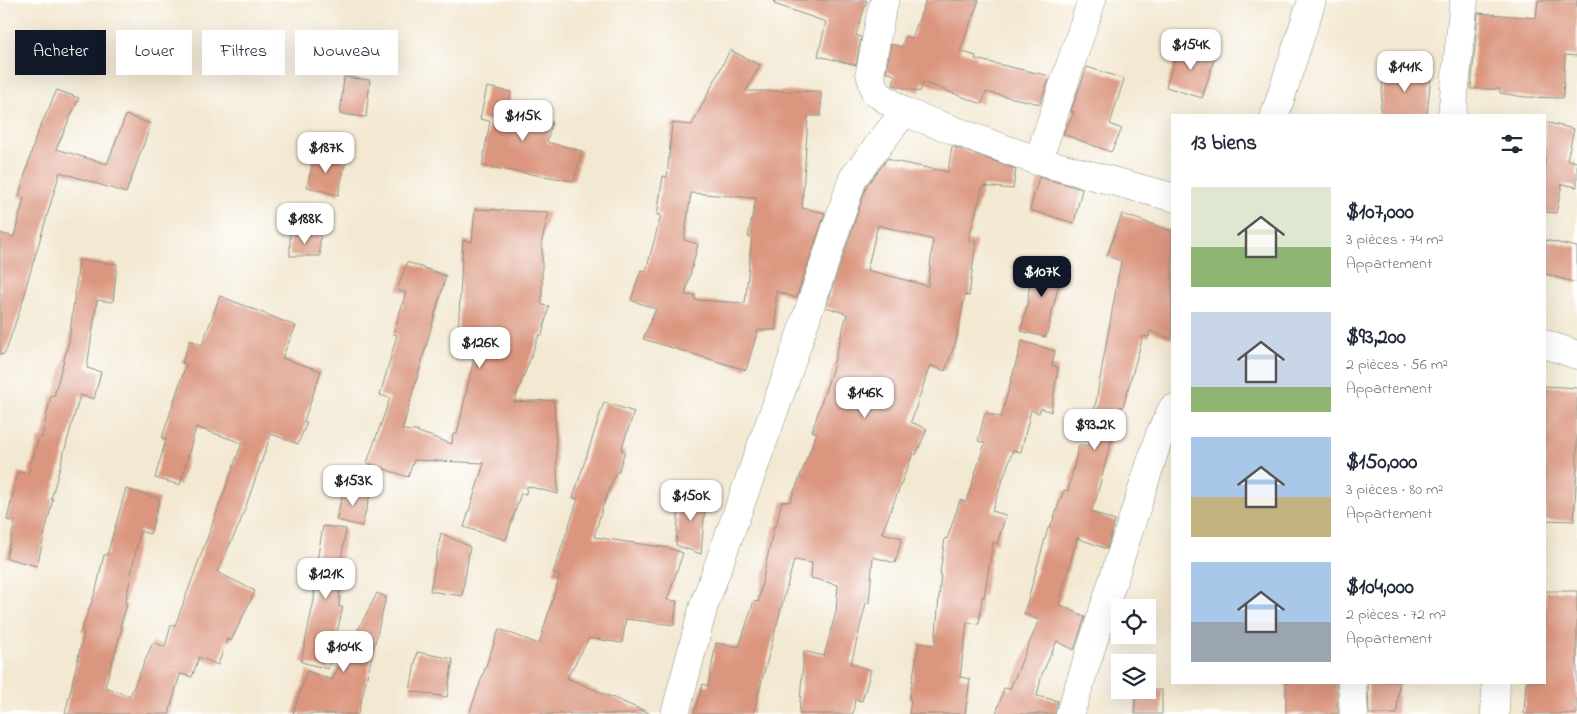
<!DOCTYPE html>
<html lang="fr">
<meta charset="utf-8">
<style>
:root{--surface:#fff;--page:#f2f2f3;--text:#1f2937;--muted:#747a83;--accent:#111827}
body{margin:0;font-family:"Indie Flower",sans-serif;background:var(--page);color:var(--text);height:100vh;display:flex;flex-direction:column;font-size:19px;white-space:nowrap}
*{box-sizing:border-box;margin:0}
p{font-size:16px;color:var(--muted)}
.icon{flex:none;width:28px;height:28px;fill:none;stroke:currentColor;stroke-width:2;stroke-linecap:round;stroke-linejoin:round}
.map{position:relative;flex:1;overflow:hidden}
.panel{position:absolute;left:1171px;top:114px;width:375px;height:570px;display:flex;flex-direction:column;background:var(--surface);border-radius:0px;box-shadow:0 5px 20px #0002}
.panel>*{flex:none}
.banner{position:absolute;left:15px;top:30px;width:475px;height:45px;display:flex;gap:10px}
.tools{position:absolute;left:1111px;top:599px;display:grid;gap:10px}
.tools a{display:grid;place-items:center;width:45px;height:45px;border-radius:0px;background:var(--surface);box-shadow:0 5px 20px #0002;font-size:25px}
.price{position:absolute;translate:-50% -42px;padding:0 11px;border-radius:10px;background:#fff;color:#222;font-size:16px;line-height:32px;filter:drop-shadow(0 1px 2px #0008)}
.price::after{content:'';position:absolute;left:50%;top:30px;width:15px;height:11px;margin-left:-8px;background:inherit;clip-path:polygon(0 0,100% 0,50% 100%)}
.price.current{background:var(--accent);color:#fff}
ul{padding:0;list-style:none}
li{display:flex;align-items:center;gap:15px;height:125px;padding:0 20px}
li span{display:grid;place-items:center;flex:none;width:140px;height:100px;border-radius:0px;color:#555}
li>.icon{margin-inline-start:auto}
span .icon{width:60px;height:60px;fill:#fffc;stroke-width:1}
li b{font-size:21px}
h2{display:flex;justify-content:space-between;align-items:center;height:60px;padding:0 20px;font-size:21px}
.chip{padding:0 18px;border-radius:0px;background:var(--surface);box-shadow:0 5px 20px #0002;font-size:18px;line-height:45px}
.chip.current{background:var(--accent);color:#fff}
.map>svg:first-child{display:block}
.building{fill:#db967f;fill-rule:evenodd}
.lines{fill:none;stroke-linecap:round;stroke-linejoin:round}
.minor-casing{stroke:#899282;stroke-width:29}
.minor{stroke:#fff;stroke-width:28}
</style>
<div class="map">
<svg width="1577" height="714" viewBox="0 0 1577 714">
<rect width="100%" height="100%" fill="#fff"/>
<filter id="ink" filterUnits="userSpaceOnUse"><feTurbulence type="fractalNoise" baseFrequency=".02" numOctaves="2"/><feDisplacementMap in="SourceGraphic" scale="10" xChannelSelector="R" yChannelSelector="G"/><feConvolveMatrix kernelMatrix="1 2 1 2 8 2 1 2 1" color-interpolation-filters="sRGB"/></filter>
<filter id="wash" filterUnits="userSpaceOnUse"><feTurbulence type="fractalNoise" baseFrequency=".0096" numOctaves="4" result="noise"/><feDisplacementMap in="SourceGraphic" scale="20" xChannelSelector="R" yChannelSelector="G"/><feGaussianBlur stdDeviation="1.12" result="paint"/><feColorMatrix in="noise" values="0 0 0 0 0 0 0 0 0 0 0 0 0 0 0 0 0 1.4 0 .05"/><feComposite in="paint" operator="in"/></filter>
<g filter="url(#wash)">
<rect width="100%" height="100%" fill="#f3e8d1"/>
<g id="blocks">
<!-- building -->
<g class="building">
<path d="M 775,0 L 867,0 L 856,35 L 861,37 L 856,65 L 818,56 L 826,22 L 774,4 Z"/>
<path d="M 926,0 L 979,0 L 960,51 L 976,56 L 975,59 L 1050,76 L 1040,104 L 986,92 L 982,104 L 923,82 L 920,92 L 893,85 L 895,75 L 886,72 L 891,44 L 902,47 L 905,36 L 912,38 Z"/>
<path d="M 1538,0 L 1577,0 L 1577,56 L 1565,55 L 1563,98 L 1525,97 L 1500,93 L 1500,89 L 1471,89 L 1478,13 L 1536,18 Z"/>
<path d="M 1180,43 L 1216,54 L 1202,98 L 1166,87 Z"/>
<path d="M 730,50 L 760,65 L 746,91 L 821,91 L 821,116 L 808,116 L 802,208 L 825,213 L 796,298 L 776,291 L 776,330 L 758,330 L 746,370 L 643,339 L 656,309 L 631,300 L 641,270 L 646,271 L 661,215 L 657,215 L 663,176 L 667,177 L 672,123 L 692,125 ZM 691,193 L 756,198 L 748,237 L 752,238 L 745,303 L 695,300 L 695,295 L 685,295 L 698,244 L 684,240 Z"/>
<path d="M 1087,67 L 1124,79 L 1110,124 L 1122,129 L 1111,152 L 1063,134 L 1074,112 L 1071,111 Z"/>
<path d="M 1384,70 L 1431,74 L 1427,115 L 1380,115 Z"/>
<path d="M 344,77 L 370,80 L 366,117 L 340,114 Z"/>
<path d="M 487,87 L 511,92 L 508,110 L 552,122 L 547,142 L 582,151 L 574,181 L 482,166 L 490,121 L 480,119 Z"/>
<path d="M 57,90 L 79,98 L 56,149 L 107,164 L 126,115 L 151,124 L 126,193 L 60,172 L 25,290 L 26,291 L 6,351 L 5,351 L 3,355 L 0,354 L 0,233 L 14,237 L 24,198 L 19,196 L 36,136 Z"/>
<path d="M 1545,122 L 1574,129 L 1567,160 L 1577,162 L 1577,187 L 1562,184 L 1556,213 L 1545,212 Z"/>
<path d="M 952,146 L 1016,169 L 1013,189 L 983,186 L 968,241 L 976,241 L 969,296 L 965,295 L 956,341 L 945,371 L 930,365 L 911,422 L 927,429 L 916,455 L 913,453 L 882,533 L 902,538 L 895,563 L 873,557 L 869,603 L 866,603 L 851,664 L 871,670 L 862,701 L 855,699 L 853,714 L 799,714 L 804,651 L 824,656 L 836,612 L 838,585 L 811,578 L 812,563 L 794,560 L 753,714 L 694,714 L 703,684 L 708,686 L 716,643 L 739,647 L 754,601 L 758,602 L 774,526 L 776,526 L 782,501 L 790,502 L 817,433 L 812,431 L 832,370 L 847,314 L 826,307 L 867,185 L 888,158 L 893,161 L 948,172 ZM 878,225 L 933,240 L 928,286 L 867,270 Z"/>
<path d="M 315,152 L 346,161 L 338,195 L 307,187 Z"/>
<path d="M 1039,177 L 1082,189 L 1074,223 L 1030,210 Z"/>
<path d="M 475,209 L 549,212 L 542,240 L 542,305 L 549,306 L 542,335 L 539,335 L 514,402 L 554,400 L 558,494 L 527,486 L 526,494 L 521,493 L 506,540 L 464,527 L 484,463 L 414,460 L 408,477 L 367,463 L 390,398 L 380,395 L 397,335 L 393,334 L 406,293 L 397,290 L 407,262 L 446,276 L 402,430 L 416,431 L 452,444 L 453,434 L 457,434 L 474,358 L 457,353 L 463,240 L 472,242 Z"/>
<path d="M 1122,214 L 1172,231 L 1172,339 L 1150,331 L 1149,337 L 1143,336 L 1123,407 L 1120,407 L 1096,499 L 1091,512 L 1115,521 L 1107,549 L 1077,538 L 1059,604 L 1085,617 L 1074,650 L 1057,641 L 1042,674 L 1037,696 L 1058,701 L 1055,714 L 996,714 L 1004,688 L 1010,689 L 1039,620 L 1024,614 L 1048,528 L 1050,528 L 1064,490 L 1068,491 L 1079,445 L 1088,446 L 1121,261 L 1107,256 Z"/>
<rect x="290" y="233" width="30" height="23"/>
<path d="M 1545,240 L 1577,247 L 1577,283 L 1545,274 Z"/>
<path d="M 79,260 L 117,264 L 113,302 L 97,300 L 87,368 L 101,372 L 94,399 L 80,395 L 51,499 L 53,499 L 37,566 L 6,558 L 15,522 L 7,520 L 18,472 L 28,474 L 39,437 L 42,438 L 51,395 L 54,396 L 69,341 Z"/>
<path d="M 1034,261 L 1063,266 L 1046,337 L 1021,331 L 1029,297 L 1028,296 Z"/>
<path d="M 220,296 L 296,326 L 282,358 L 321,371 L 304,421 L 307,422 L 298,444 L 271,434 L 240,523 L 217,572 L 255,591 L 231,641 L 227,639 L 218,665 L 199,657 L 192,677 L 180,674 L 170,710 L 170,714 L 65,714 L 84,632 L 81,631 L 96,590 L 104,555 L 107,555 L 126,489 L 160,499 L 150,534 L 140,531 L 125,604 L 127,605 L 120,627 L 122,628 L 105,687 L 130,696 L 153,642 L 165,647 L 171,625 L 175,626 L 242,443 L 196,427 L 180,485 L 155,478 L 166,439 L 162,438 L 186,364 L 182,363 L 190,340 L 202,345 Z"/>
<path d="M 1022,341 L 1055,351 L 1052,365 L 1058,367 L 1051,412 L 1041,408 L 1039,413 L 1031,410 L 1021,452 L 1013,450 L 992,511 L 1006,515 L 997,544 L 993,542 L 984,597 L 982,596 L 979,624 L 967,623 L 960,677 L 970,679 L 965,714 L 909,714 L 911,699 L 909,699 L 919,643 L 935,645 L 941,573 L 940,573 L 945,538 L 947,539 L 960,500 L 966,502 L 985,443 L 978,441 L 985,413 L 1001,417 Z"/>
<path d="M 1545,386 L 1577,388 L 1577,470 L 1574,521 L 1545,520 Z"/>
<path d="M 604,402 L 634,412 L 621,450 L 625,451 L 618,473 L 616,472 L 602,509 L 594,537 L 668,548 L 683,553 L 667,600 L 677,601 L 674,625 L 626,619 L 622,643 L 589,638 L 567,678 L 651,714 L 469,714 L 499,629 L 539,644 L 560,575 L 553,573 L 578,499 L 573,498 Z"/>
<path d="M 344,488 L 370,495 L 362,526 L 336,520 Z"/>
<path d="M 680,493 L 706,495 L 701,554 L 676,545 Z"/>
<path d="M 323,526 L 346,529 L 341,561 L 339,607 L 343,607 L 328,669 L 301,662 L 314,600 L 316,566 Z"/>
<path d="M 441,533 L 470,547 L 462,596 L 430,591 Z"/>
<path d="M 1545,591 L 1577,591 L 1577,714 L 1524,714 L 1526,682 L 1545,682 Z"/>
<path d="M 377,593 L 386,597 L 358,714 L 293,714 L 307,671 L 332,680 Z"/>
<path d="M 417,652 L 453,659 L 447,697 L 410,691 Z"/>
<path d="M 1286,682 L 1336,682 L 1338,714 L 1286,714 Z"/>
<path d="M 1368,682 L 1399,682 L 1397,714 L 1369,714 Z"/>
<rect x="1135" y="690" width="27" height="24"/>
</g>
</g>
</g>
<g filter="url(#ink)">
<use href="#blocks" fill-opacity="0" stroke="#899282" stroke-width="1"/>
<g class="lines">
<defs>
<g id="minor">
<path d="M 885,0 L 881,13 L 870,73 L 875,92 L 904,112 L 1038,161 L 1172,197"/>
<path d="M 1275,115 L 1312,0"/>
<path d="M 1452,115 L 1464,0"/>
<path d="M 1038,161 L 1092,0"/>
<path d="M 1545,344 L 1577,355"/>
<path d="M 1352,682 L 1354,714"/>
<path d="M 675,714 L 704,605 L 786,378 L 853,178 L 904,112"/>
<path d="M 1070,714 L 1160,434 L 1172,409"/>
<path d="M 1495,714 L 1496,682"/>
</g>
</defs>
<!-- minor casing -->
<use href="#minor" class="minor-casing"/>
<!-- minor -->
<use href="#minor" class="minor"/>
</g>
</g>
</svg>
<div class="tools">
<a><svg class="icon" aria-label="locate" viewBox="0 0 24 24"><circle cx="12" cy="12" r="6"/><path d="M12 2v4M12 18v4M2 12h4M18 12h4"/></svg></a>
<a><svg class="icon" aria-label="layers" viewBox="0 0 24 24"><path d="M12 4l9 5-9 5-9-5zM3 14l9 5 9-5"/></svg></a>
</div>
<b class="price" style="left:1191px;top:71px">$154K</b>
<b class="price" style="left:1405px;top:93px">$141K</b>
<b class="price" style="left:523px;top:142px">$115K</b>
<b class="price" style="left:326px;top:174px">$187K</b>
<b class="price" style="left:305px;top:245px">$188K</b>
<b class="price current" style="left:1042px;top:298px">$107K</b>
<b class="price" style="left:480px;top:369px">$126K</b>
<b class="price" style="left:865px;top:419px">$146K</b>
<b class="price" style="left:1095px;top:451px">$93.2K</b>
<b class="price" style="left:353px;top:507px">$153K</b>
<b class="price" style="left:691px;top:522px">$150K</b>
<b class="price" style="left:326px;top:600px">$121K</b>
<b class="price" style="left:344px;top:673px">$104K</b>
<div class="banner">
<a class="chip current">Acheter</a>
<a class="chip">Louer</a>
<a class="chip">Filtres</a>
<a class="chip">Nouveau</a>
</div>
<section class="panel">
<h2>13 biens<svg class="icon" aria-label="filters" viewBox="0 0 24 24"><path d="M4 7h16M4 17h16"/><circle cx="9" cy="7" r="2"/><circle cx="15" cy="17" r="2"/></svg></h2>
<ul>
<li><span style="background:linear-gradient(#dfe7d0 60%,#8fb573 0)"><svg class="icon" aria-label="home" viewBox="0 0 24 24"><path d="M3 11l9-7 9 7M6 9v11h12V9"/></svg></span><div><b>$107,000</b><p>3 pièces · 74 m²</p><p>Appartement</p></div></li>
<li><span style="background:linear-gradient(#c9d6e8 75%,#8fb573 0)"><svg class="icon" aria-label="home" viewBox="0 0 24 24"><path d="M3 11l9-7 9 7M6 9v11h12V9"/></svg></span><div><b>$93,200</b><p>2 pièces · 56 m²</p><p>Appartement</p></div></li>
<li><span style="background:linear-gradient(#a9c7e8 60%,#c2b280 0)"><svg class="icon" aria-label="home" viewBox="0 0 24 24"><path d="M3 11l9-7 9 7M6 9v11h12V9"/></svg></span><div><b>$150,000</b><p>3 pièces · 80 m²</p><p>Appartement</p></div></li>
<li><span style="background:linear-gradient(#a9c7e8 60%,#9aa5b1 0)"><svg class="icon" aria-label="home" viewBox="0 0 24 24"><path d="M3 11l9-7 9 7M6 9v11h12V9"/></svg></span><div><b>$104,000</b><p>2 pièces · 72 m²</p><p>Appartement</p></div></li>
</ul>
</section>
</div>
